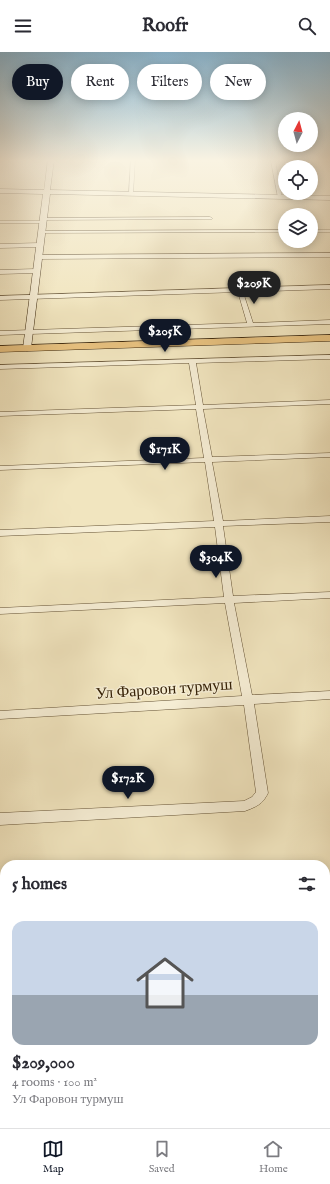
<!DOCTYPE html>
<meta charset="utf-8">
<style>
:root{--surface:#fff;--page:#f7f7f7;--text:#2b2b33;--muted:#7c7c81;--line:#e1e1e2;--accent:#111827}
body{margin:0;font-family:"IM FELL English",serif;background:var(--page);color:var(--text);height:100vh;display:flex;flex-direction:column;font-size:15px;white-space:nowrap}
*{box-sizing:border-box;margin:0}
p{font-size:13px;color:var(--muted)}
.icon{flex:none;width:22px;height:22px;fill:none;stroke:currentColor;stroke-width:2;stroke-linecap:round;stroke-linejoin:round}
.map{position:relative;flex:1;overflow:hidden}
.sheet{position:absolute;left:0px;top:808px;width:330px;height:268px;display:flex;flex-direction:column;background:var(--surface);border-radius:16px 16px 0 0;box-shadow:0 2px 10px #0003}
.sheet>*{flex:none}
.banner{position:absolute;left:12px;top:12px;width:306px;height:36px;display:flex;gap:8px}
.needle{width:26px;rotate:6deg}
.buttons{position:absolute;left:278px;top:60px;display:grid;gap:8px}
.buttons a{display:grid;place-items:center;width:40px;height:40px;border-radius:50%;background:var(--surface);box-shadow:0 2px 10px #0003;font-size:20px}
.price{position:absolute;translate:-50% -34px;padding:0 9px;border-radius:14px;background:var(--accent);color:#fff;font-size:13px;line-height:26px;filter:drop-shadow(0 1px 2px #0008)}
.price::after{content:'';position:absolute;left:50%;top:24px;width:12px;height:9px;margin-left:-6px;background:inherit;clip-path:polygon(0 0,100% 0,50% 100%)}
.price.selected{background:#222;color:#fff}
ul{padding:0;list-style:none}
li{display:grid;align-content:center;gap:8px;height:212px;padding:0 12px}
li+li{border-top:1px solid var(--line)}
li span{display:grid;place-items:center;height:124px;border-radius:12px;color:#555}
li>.icon{margin-inline-start:auto}
span .icon{width:72px;height:72px;fill:#fffc;stroke-width:1}
li b{font-size:17px}
h2{display:flex;justify-content:space-between;align-items:center;height:48px;padding:0 12px;font-size:17px}
.tag{padding:0 14px;border-radius:18px;background:var(--surface);box-shadow:0 2px 10px #0003;font-size:14px;line-height:36px}
.tag.selected{background:var(--accent);color:#fff}
header{display:flex;justify-content:space-between;align-items:center;height:52px;padding:0 12px;background:var(--surface);font-size:18px;font-weight:700}
.menu{display:flex;justify-content:space-around;align-items:center;height:56px;border-top:1px solid var(--line);background:var(--surface);font-size:11px;color:var(--muted)}
.menu a{display:grid;justify-items:center;gap:2px}
.menu .selected{color:var(--accent)}
.map>svg:first-child{display:block}
.lines{fill:none;stroke-linecap:round;stroke-linejoin:round}
.street-casing{stroke:#645235;stroke-width:1}
.secondary-casing{stroke:#352107;stroke-width:1}
.primary-casing{stroke:#352107;stroke-width:1}
.street{fill:#f6eed5;fill-rule:evenodd}
.secondary{fill:#f6eed5;fill-rule:evenodd}
.primary{fill:#e8c280;fill-rule:evenodd}
.labels{text-anchor:middle;stroke-width:3;stroke-linejoin:round;paint-order:stroke}
.street-label{font-size:16px;fill:#352107;stroke:#f6eed5}
</style>
<header><svg class="icon" aria-label="menu" viewBox="0 0 24 24"><path d="M4 6h16M4 12h16M4 18h16"/></svg>Roofr<svg class="icon" aria-label="search" viewBox="0 0 24 24"><circle cx="10" cy="10" r="6"/><path d="M15 15l6 6"/></svg></header>
<div class="map">
<svg width="330" height="1076" viewBox="0 0 330 1076">
<rect width="100%" height="100%" fill="#f1e5bf"/>
<filter id="stains"><feTurbulence type="fractalNoise" baseFrequency=".005" numOctaves="4"/><feColorMatrix values="0 0 0 0 .2 0 0 0 0 .09 0 0 0 0 .02 0 0 0 .5 -.17"/></filter>
<radialGradient id="worn" r=".72"><stop offset=".6" stop-color="#630" stop-opacity="0"/><stop offset="1" stop-color="#630" stop-opacity=".3"/></radialGradient>
<g class="lines">
<defs>
<g id="street">
<path d="M 131,108 L 135,108 L 133,142 L 131,143 L 129,142 Z"/>
<path d="M 271,108 L 275,108 L 282,146 L 278,145 Z"/>
<path d="M 210,165 L 212,166 L 212,167 L 43,168 L 41,167 L 43,166 Z"/>
<path d="M 0,169 L 43,169 L 45,170 L 43,171 L 0,171 Z"/>
<path d="M 285,178 L 285,180 L 42,181 L 40,180 L 42,179 Z"/>
<rect x="311" y="178" width="19" height="2"/>
<path d="M 0,192 L 40,191 L 43,193 L 40,195 L 0,196 Z"/>
<path d="M 330,201 L 330,205 L 39,207 L 36,205 L 39,203 Z"/>
<path d="M 0,218 L 36,217 L 39,219 L 36,221 L 0,222 Z"/>
<path d="M 330,233 L 330,237 L 243,240 L 253,271 L 330,268 L 330,272 L 0,283 L 0,279 L 247,271 L 238,240 L 0,248 L 0,244 Z"/>
<path d="M 330,303 L 330,307 L 196,311 L 203,353 L 330,348 L 330,352 L 203,357 L 212,405 L 330,401 L 330,405 L 212,410 L 223,469 L 330,464 L 330,470 L 223,474 L 233,544 L 330,540 L 330,546 L 234,551 L 252,643 L 330,639 L 330,647 L 254,652 L 268,741 C 263,752 256,755 245,759 L 0,773 L 0,761 L 244,749 L 252,745 L 256,740 L 244,653 L 0,667 L 0,659 L 242,644 L 225,551 L 0,562 L 0,556 L 224,545 L 215,475 L 0,484 L 0,478 L 214,469 L 205,410 L 0,418 L 0,414 L 204,406 L 196,357 L 0,364 L 0,360 L 196,353 L 189,311 L 0,317 L 0,313 Z"/>
<path d="M 119,1071 L 135,1071 L 136,1076 L 120,1076 Z"/>
<path d="M 150,1071 L 166,1071 L 167,1076 L 151,1076 Z"/>
</g>
<g id="secondary">
<path d="M 48,108 L 54,108 L 50,138 L 330,144 L 330,148 L 50,142 L 31,296 L 27,299 L 23,296 L 43,142 L 0,141 L 0,137 L 44,138 Z"/>
<path d="M 330,862 L 330,880 L 325,881 L 325,863 Z"/>
<path d="M 330,901 L 330,921 L 325,922 L 325,902 Z"/>
<path d="M 5,928 L 5,948 L 0,949 L 0,929 Z"/>
<path d="M 5,972 L 5,992 L 0,993 L 0,973 Z"/>
</g>
<path id="primary" d="M 330,283 L 330,289 L 0,300 L 0,294 Z"/>
</defs>
<!-- street casing -->
<use href="#street" class="street-casing"/>
<!-- secondary casing -->
<use href="#secondary" class="secondary-casing"/>
<!-- primary casing -->
<use href="#primary" class="primary-casing"/>
<!-- street -->
<use href="#street" class="street"/>
<!-- secondary -->
<use href="#secondary" class="secondary"/>
<!-- primary -->
<use href="#primary" class="primary"/>
</g>
<!-- sky -->
<linearGradient id="sky" x2="0" y2="1"><stop stop-color="#89b8d5"/><stop offset="0.42" stop-color="#f9f3e2"/><stop offset="1" stop-color="#f9f3e2" stop-opacity="0"/></linearGradient>
<rect width="330" height="258" fill="url(#sky)"/>
<g class="labels">
<!-- street labels -->
<g class="street-label">
<text transform="translate(164 636) rotate(-4)" y="6">Ул Фаровон турмуш</text>
</g>
</g>
<rect width="100%" height="100%" filter="url(#stains)"/>
<rect width="100%" height="100%" fill="url(#worn)"/>
</svg>
<div class="buttons">
<a><svg class="needle" viewBox="-14 -14 28 28"><path d="M0-13l5 13h-10z" fill="#e53935"/><path d="M0 13l5-13h-10z" fill="#7c7c81"/></svg></a>
<a><svg class="icon" aria-label="locate" viewBox="0 0 24 24"><circle cx="12" cy="12" r="6"/><path d="M12 2v4M12 18v4M2 12h4M18 12h4"/></svg></a>
<a><svg class="icon" aria-label="layers" viewBox="0 0 24 24"><path d="M12 4l9 5-9 5-9-5zM3 14l9 5 9-5"/></svg></a>
</div>
<b class="price selected" style="left:254px;top:253px">$209K</b>
<b class="price" style="left:165px;top:301px">$205K</b>
<b class="price" style="left:165px;top:419px">$171K</b>
<b class="price" style="left:216px;top:527px">$304K</b>
<b class="price" style="left:128px;top:748px">$172K</b>
<div class="banner">
<a class="tag selected">Buy</a>
<a class="tag">Rent</a>
<a class="tag">Filters</a>
<a class="tag">New</a>
</div>
<section class="sheet">
<h2>5 homes<svg class="icon" aria-label="filters" viewBox="0 0 24 24"><path d="M4 7h16M4 17h16"/><circle cx="9" cy="7" r="2"/><circle cx="15" cy="17" r="2"/></svg></h2>
<ul>
<li><span style="background:linear-gradient(#c9d6e8 60%,#9aa5b1 0)"><svg class="icon" aria-label="home" viewBox="0 0 24 24"><path d="M3 11l9-7 9 7M6 9v11h12V9"/></svg></span><div><b>$209,000</b><p>4 rooms · 100 m²</p><p>Ул Фаровон турмуш</p></div></li>
</ul>
</section>
</div>
<nav class="menu">
<a class="selected"><svg class="icon" aria-label="map" viewBox="0 0 24 24"><path d="M3 6l6-2 6 2 6-2v14l-6 2-6-2-6 2zM9 4v14M15 6v14"/></svg>Map</a>
<a><svg class="icon" aria-label="saved" viewBox="0 0 24 24"><path d="M7 4h10v16l-5-4-5 4z"/></svg>Saved</a>
<a><svg class="icon" aria-label="home" viewBox="0 0 24 24"><path d="M3 11l9-7 9 7M6 9v11h12V9"/></svg>Home</a>
</nav>
